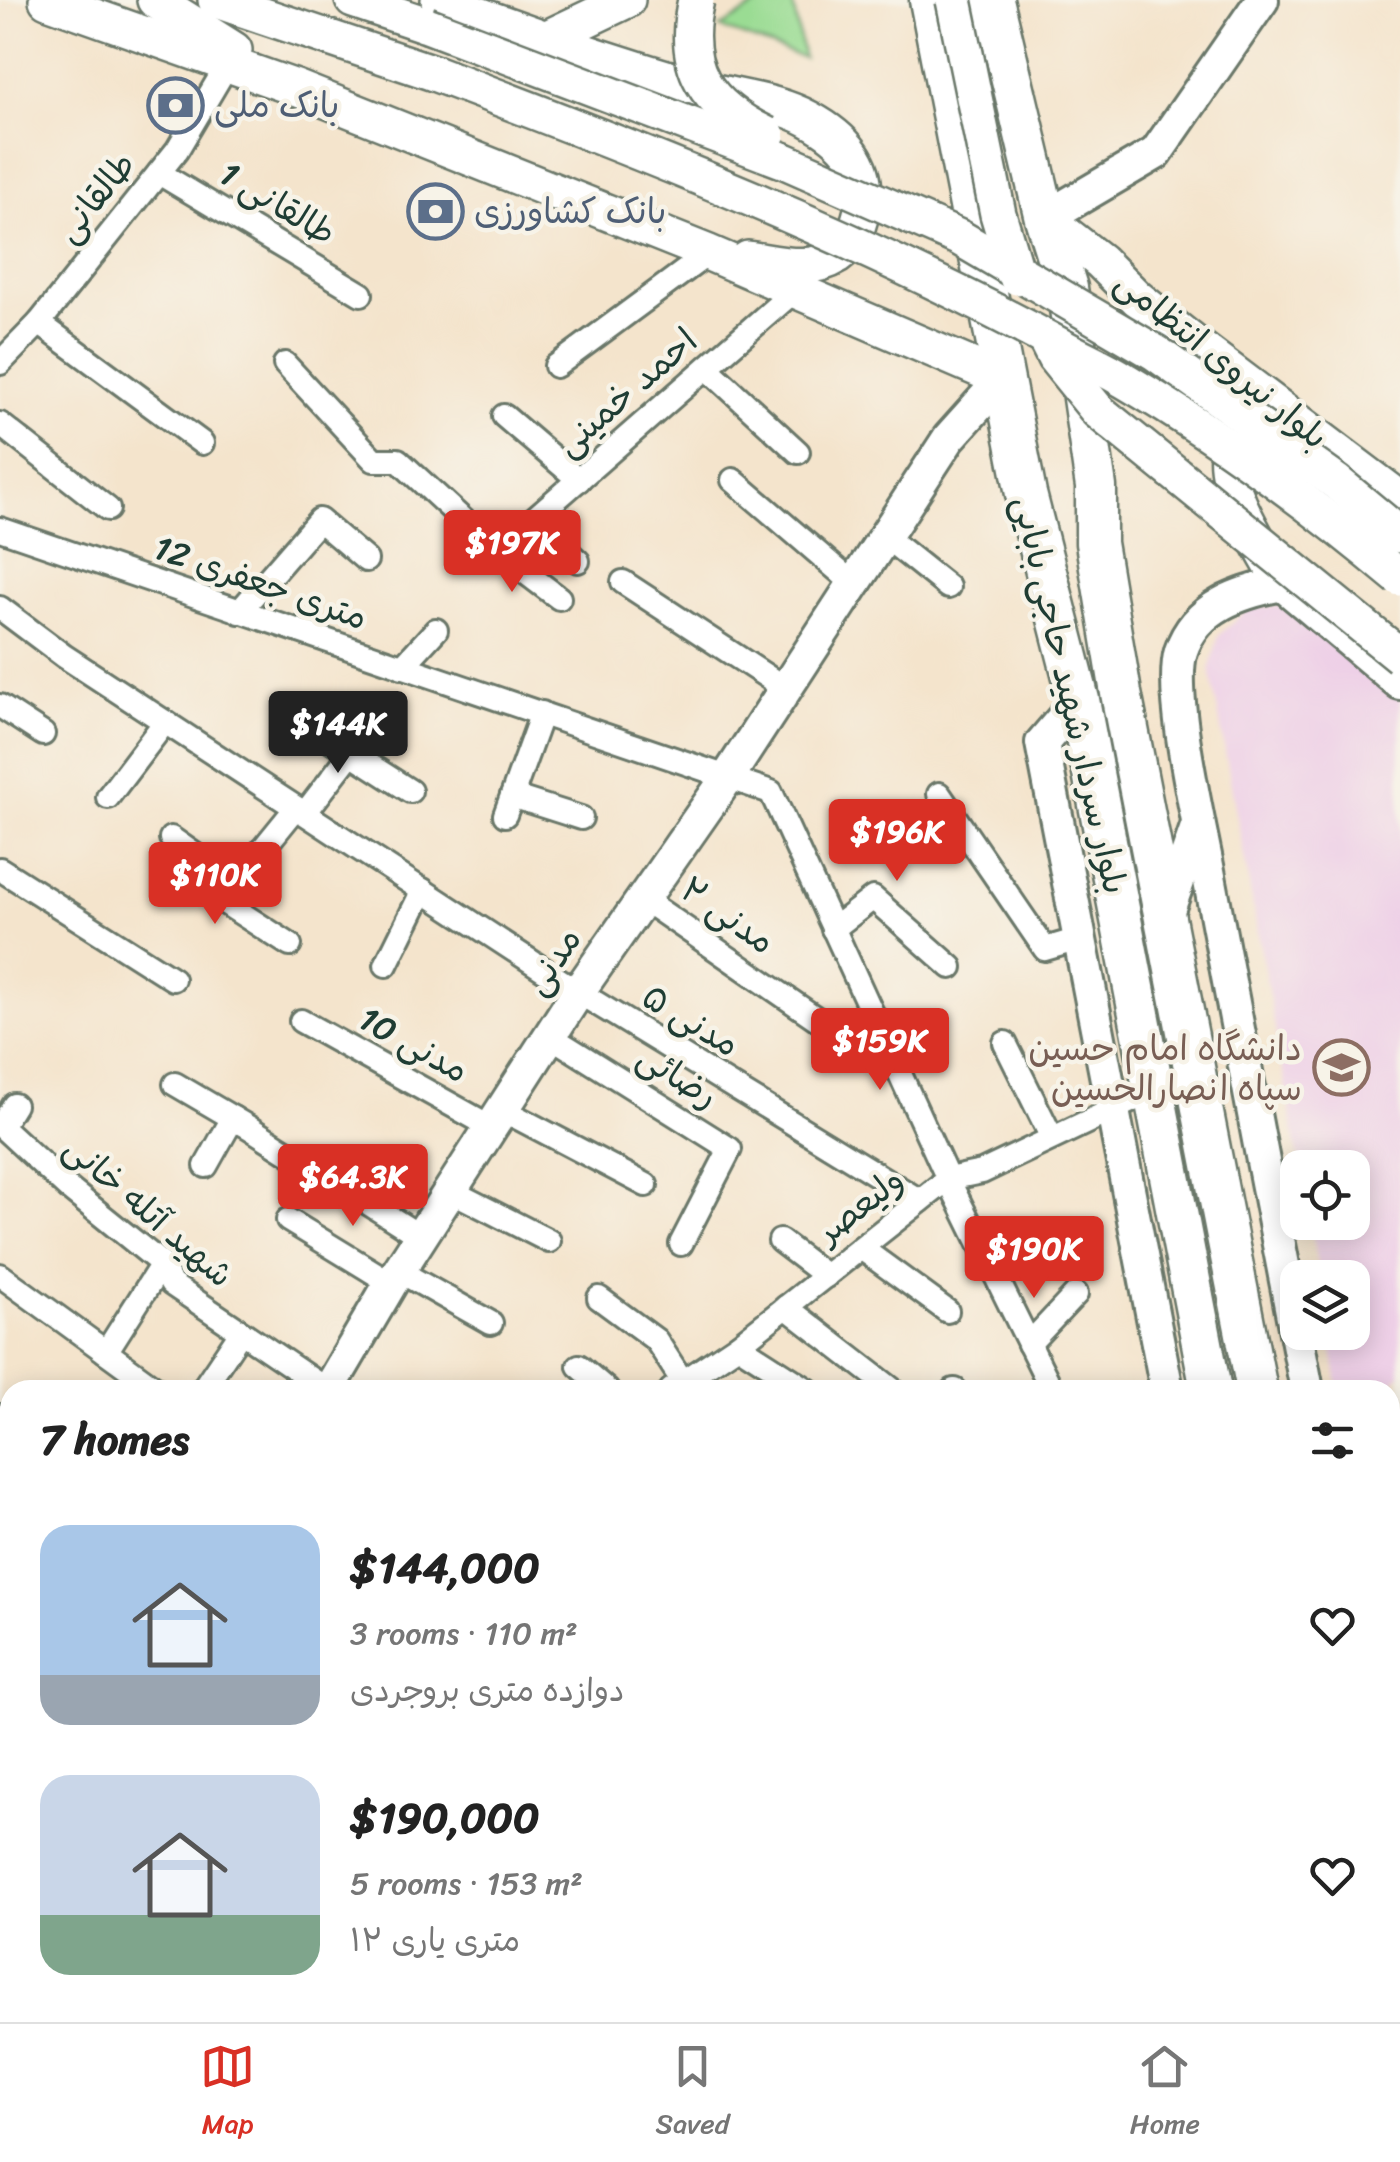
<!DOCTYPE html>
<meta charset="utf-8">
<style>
:root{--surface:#fff;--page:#f2f2f2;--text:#222;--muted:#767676;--line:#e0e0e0;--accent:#d93025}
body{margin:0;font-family:Sriracha,"Playpen Sans Arabic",sans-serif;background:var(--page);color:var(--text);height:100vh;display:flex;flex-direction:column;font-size:38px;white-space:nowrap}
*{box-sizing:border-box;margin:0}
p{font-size:32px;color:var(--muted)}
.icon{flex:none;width:55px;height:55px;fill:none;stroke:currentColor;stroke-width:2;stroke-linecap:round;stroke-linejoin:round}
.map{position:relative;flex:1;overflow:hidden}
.panel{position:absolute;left:0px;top:1380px;width:1400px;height:642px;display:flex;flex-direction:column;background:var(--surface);border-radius:30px 30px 0 0;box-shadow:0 5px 25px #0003}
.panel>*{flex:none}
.buttons{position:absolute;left:1280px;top:1150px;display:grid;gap:20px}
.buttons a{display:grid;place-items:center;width:90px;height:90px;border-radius:20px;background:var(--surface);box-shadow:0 5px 25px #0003;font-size:50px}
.price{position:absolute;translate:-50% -85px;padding:0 22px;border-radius:10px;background:var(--accent);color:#fff;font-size:32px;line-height:65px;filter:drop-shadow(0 2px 5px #0008)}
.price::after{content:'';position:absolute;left:50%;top:60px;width:30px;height:22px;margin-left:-15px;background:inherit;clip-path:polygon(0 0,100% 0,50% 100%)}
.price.active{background:#222;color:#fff}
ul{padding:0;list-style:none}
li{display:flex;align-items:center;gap:30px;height:250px;padding:0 40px}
li span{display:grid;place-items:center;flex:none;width:280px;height:200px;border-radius:30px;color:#555}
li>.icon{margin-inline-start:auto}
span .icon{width:120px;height:120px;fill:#fffc;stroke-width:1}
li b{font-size:42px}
h2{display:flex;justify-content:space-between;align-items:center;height:120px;padding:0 40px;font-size:42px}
.tabs{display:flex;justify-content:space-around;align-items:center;height:140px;border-top:2px solid var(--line);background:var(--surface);font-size:28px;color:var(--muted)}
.tabs a{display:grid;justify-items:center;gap:5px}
.tabs .active{color:var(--accent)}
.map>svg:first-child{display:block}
.built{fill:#eed0e7}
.green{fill:#9adc93;stroke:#5c8c64;stroke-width:2.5}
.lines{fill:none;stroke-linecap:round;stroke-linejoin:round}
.street-casing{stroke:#6a7769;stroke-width:28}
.secondary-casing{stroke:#6a7769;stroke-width:38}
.primary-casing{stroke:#6a7769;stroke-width:40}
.highway-casing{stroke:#6a7769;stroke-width:45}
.street{stroke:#fff;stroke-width:22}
.secondary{stroke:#fff;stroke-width:32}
.primary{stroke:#fff;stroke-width:35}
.highway{stroke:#fff;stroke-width:40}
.primary-bridge-casing{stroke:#6a7769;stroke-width:40;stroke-linecap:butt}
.primary-bridge{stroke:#fff;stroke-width:35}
.labels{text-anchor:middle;stroke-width:9;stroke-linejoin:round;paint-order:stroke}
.service-label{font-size:35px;fill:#4e5e75;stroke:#f7f3e8;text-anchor:start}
.street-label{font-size:35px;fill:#1f3d34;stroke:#f7f3e8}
.education-label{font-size:35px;fill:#785e54;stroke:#f7f3e8;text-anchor:end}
</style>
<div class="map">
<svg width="1400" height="2022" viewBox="0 0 1400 2022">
<rect width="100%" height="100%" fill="#f7f3e8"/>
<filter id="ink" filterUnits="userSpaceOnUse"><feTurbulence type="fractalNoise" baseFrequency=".01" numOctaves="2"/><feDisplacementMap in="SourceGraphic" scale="20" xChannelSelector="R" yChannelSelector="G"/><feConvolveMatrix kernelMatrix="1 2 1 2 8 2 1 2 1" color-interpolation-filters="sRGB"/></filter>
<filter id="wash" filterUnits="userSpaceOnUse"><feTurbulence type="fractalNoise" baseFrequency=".0048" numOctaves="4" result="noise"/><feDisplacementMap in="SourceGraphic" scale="40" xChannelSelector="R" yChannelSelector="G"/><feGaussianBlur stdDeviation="2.25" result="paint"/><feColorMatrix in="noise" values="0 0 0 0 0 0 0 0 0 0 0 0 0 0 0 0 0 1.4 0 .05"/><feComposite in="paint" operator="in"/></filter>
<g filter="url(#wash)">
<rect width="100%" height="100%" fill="#f4e4cc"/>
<!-- built -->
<path class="built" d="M 1296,605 L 1400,691 L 1400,1375 L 1386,1390 L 1339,1390 L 1329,1333 L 1352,1332 L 1352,1278 L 1319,1277 L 1310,1223 L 1352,1222 L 1352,1168 L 1300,1167 L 1210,668 L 1219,635 L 1250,607 Z"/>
<!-- green -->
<path class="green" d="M 766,0 L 792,0 L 804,58 L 720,28 Z"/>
</g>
<g filter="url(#ink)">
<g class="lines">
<defs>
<g id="street">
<path d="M 159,173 L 361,294"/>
<path d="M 39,323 L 202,443"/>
<path d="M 0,363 L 39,323 L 177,150 L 229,62"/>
<path d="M 285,364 L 374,460 L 398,460 L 497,551 L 793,292"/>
<path d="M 556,366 L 709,253"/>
<path d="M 707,368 L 798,452"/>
<path d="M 504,416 L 579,480"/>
<path d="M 0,424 L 108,509"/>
<path d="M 733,480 L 855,585"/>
<path d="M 533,521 L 578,561"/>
<path d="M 0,529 L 771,792 L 948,1179 L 1052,1390"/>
<path d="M 883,535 L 948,587"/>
<path d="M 497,551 L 559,598"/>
<path d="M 623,582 L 786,689"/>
<path d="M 0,608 L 64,656 L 578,992 L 920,1201"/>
<path d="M 239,612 L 319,520 L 366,560"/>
<path d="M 402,667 L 436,630"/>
<path d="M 0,706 L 43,734"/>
<path d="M 295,717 L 410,791"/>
<path d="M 939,794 L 1045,949 L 1079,939"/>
<path d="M 512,796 L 581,818"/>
<path d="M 108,797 L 165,722"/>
<path d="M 305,813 L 351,753"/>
<path d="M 505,815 L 542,713"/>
<path d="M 171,838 L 235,883 L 296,808"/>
<path d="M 0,869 L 173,979"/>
<path d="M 235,883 L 222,901 L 290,945"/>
<path d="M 643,899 L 823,1023"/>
<path d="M 833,929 L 873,898 L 951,967"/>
<path d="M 386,965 L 423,890"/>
<path d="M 301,1021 L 493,1128"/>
<path d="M 550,1036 L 730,1149 L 681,1244"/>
<path d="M 1005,1043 L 1052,1138"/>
<path d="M 175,1084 L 250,1128 L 421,1237"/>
<path d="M 14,1105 L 1,1126 L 68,1188 L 162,1264 L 171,1284 L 327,1390"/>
<path d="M 503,1110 L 646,1185"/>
<path d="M 206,1166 L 233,1118"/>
<path d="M 451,1191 L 549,1241"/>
<path d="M 288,1220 L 391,1283"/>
<path d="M 780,1241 L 826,1276"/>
<path d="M 861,1248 L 947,1311"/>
<path d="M 399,1271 L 491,1323"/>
<path d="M 0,1275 L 106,1352 L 162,1264"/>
<path d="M 599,1298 L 656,1340 L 683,1382"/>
<path d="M 786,1307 L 893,1390"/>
<path d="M 1029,1344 L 1076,1294"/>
<path d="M 738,1345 L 808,1390"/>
<path d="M 106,1352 L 158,1390"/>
<path d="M 579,1366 L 607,1390"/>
<path d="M 202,1390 L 241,1332"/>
<path d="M 671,1390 L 738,1345 L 948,1179 L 982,1172 L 1154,1090"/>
<path d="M 954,1390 L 955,1390"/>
<path d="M 0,1416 L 10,1422"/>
<path d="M 0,1616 L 10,1605"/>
<path d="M 0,1670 L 10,1678"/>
<path d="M 0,1793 L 10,1798"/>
<path d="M 0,1892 L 10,1897"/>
<path d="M 0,1992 L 9,1981"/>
<path d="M 130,2012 L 142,2022"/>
<path d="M 59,2022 L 64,2012"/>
<path d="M 406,2022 L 411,2012"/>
<path d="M 642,2022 L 648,2012"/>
<path d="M 750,2022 L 757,2012"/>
<path d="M 858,2022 L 865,2012"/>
<path d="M 980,2022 L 987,2012"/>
</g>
<g id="secondary">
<path d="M 1045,218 L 1156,153 L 1262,0"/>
<path d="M 1079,700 L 1042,743 L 1167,1390"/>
<path d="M 1165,919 L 1198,824"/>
<path d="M 328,1390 L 391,1283 L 578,992 L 728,777 L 949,438 L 1002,379"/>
<path d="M 1307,1390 C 1274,1219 1241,1047 1209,876 C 1200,827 1168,693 1181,651 C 1196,606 1241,592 1282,584 L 1400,683"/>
<path d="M 1390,1864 L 1400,1914"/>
<path d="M 265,2022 L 265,2012"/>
<path d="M 1237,2022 L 1243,2012"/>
</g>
<g id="primary">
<path d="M 47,0 L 296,88 L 709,253 L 1002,379"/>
<path d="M 155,0 L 234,50"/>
<path d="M 216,0 L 434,73"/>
<path d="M 353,0 L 427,25"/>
<path d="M 439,0 C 525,33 611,62 699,88 C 735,98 777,101 809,119 C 846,139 871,166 862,210 C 858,227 852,246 837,256 C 810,273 777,263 748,259"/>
<path d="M 543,40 L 627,0"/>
<path d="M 1045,218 L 1100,261 L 1137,298 L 1195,344 L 1400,499"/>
<path d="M 1243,425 C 1236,434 1230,441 1228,453 C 1223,491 1264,549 1282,584"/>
</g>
<g id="highway">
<path d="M 930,0 L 1026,494 L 1079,700 L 1211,1390"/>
<path d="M 993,0 L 1045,218 L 1067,288 L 1096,487 L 1096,543 L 1121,693 L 1257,1390"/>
<path d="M 1390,1877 L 1393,1880"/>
<path d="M 1330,2012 L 1332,2022"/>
<path d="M 1374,2012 L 1376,2022"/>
</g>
</defs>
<!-- street casing -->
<use href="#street" class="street-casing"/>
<!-- secondary casing -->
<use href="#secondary" class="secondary-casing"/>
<!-- primary casing -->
<use href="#primary" class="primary-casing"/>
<!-- highway casing -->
<use href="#highway" class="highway-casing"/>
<!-- street -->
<use href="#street" class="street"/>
<!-- secondary -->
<use href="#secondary" class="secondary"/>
<!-- primary -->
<use href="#primary" class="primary"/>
<!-- highway -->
<use href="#highway" class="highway"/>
<defs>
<g id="primary-bridge">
<path d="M 696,0 C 680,68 706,105 767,135"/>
<path d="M 954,0 L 998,214 L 1017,277"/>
<path d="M 427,25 L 785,161 L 960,238 L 1156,353 L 1336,482 L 1400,535"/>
<path d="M 434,73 C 649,154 862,238 1064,348 C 1084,359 1105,368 1124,380 C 1221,437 1314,506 1400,578"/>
<path d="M 1047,342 L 1055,358 L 1098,411 L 1400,656"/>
</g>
</defs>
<!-- primary-bridge casing -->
<use href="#primary-bridge" class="primary-bridge-casing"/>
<!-- primary-bridge -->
<use href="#primary-bridge" class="primary-bridge"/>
</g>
</g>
<!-- icons -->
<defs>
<symbol id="bank-ring" viewBox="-11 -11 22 22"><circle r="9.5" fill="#f7f3e8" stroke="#5c6f8a" stroke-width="1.5"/><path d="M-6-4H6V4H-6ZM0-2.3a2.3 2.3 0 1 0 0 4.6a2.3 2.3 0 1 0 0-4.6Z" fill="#5c6f8a"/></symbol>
<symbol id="university-ring" viewBox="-11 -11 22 22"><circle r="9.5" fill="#f7f3e8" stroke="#8d6e63" stroke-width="1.5"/><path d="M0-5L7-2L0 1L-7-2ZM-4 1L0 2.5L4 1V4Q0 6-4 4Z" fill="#8d6e63"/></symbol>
</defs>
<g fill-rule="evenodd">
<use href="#bank-ring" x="144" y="74" width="63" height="63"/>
<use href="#bank-ring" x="404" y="180" width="63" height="63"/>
<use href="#university-ring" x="1310" y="1036" width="63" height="63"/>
</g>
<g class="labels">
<!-- service labels -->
<g class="service-label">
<text x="214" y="117">بانک ملی</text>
<text x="474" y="223">بانک کشاورزی</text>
</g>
<!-- street labels -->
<g class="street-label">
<text transform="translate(95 197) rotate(-51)" y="12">طالقانی</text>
<text transform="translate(278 203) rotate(31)" y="12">طالقانی 1</text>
<text transform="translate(1222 359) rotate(39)" y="12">بلوار نیروی انتظامی</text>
<text transform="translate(626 392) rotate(-41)" y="12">احمد خمینی</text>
<text transform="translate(261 582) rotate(19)" y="12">12 متری جعفری</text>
<text transform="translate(1071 695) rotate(77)" y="12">بلوار سردار شهید حاجی بابایی</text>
<text transform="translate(728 915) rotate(35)" y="12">مدنی ۲</text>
<text transform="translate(552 961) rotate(-56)" y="12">مدنی</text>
<text transform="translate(691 1020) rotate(31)" y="12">مدنی ۵</text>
<text transform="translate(414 1044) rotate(29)" y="12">مدنی 10</text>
<text transform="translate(678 1076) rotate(32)" y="12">رضائی</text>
<text transform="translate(860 1205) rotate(-38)" y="12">ولیعصر</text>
<text transform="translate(149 1211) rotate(41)" y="12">شهید آتله خانی</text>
</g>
<!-- education labels -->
<g class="education-label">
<text x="1302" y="1060">دانشگاه امام حسین<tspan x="1302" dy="40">سپاه انصارالحسین</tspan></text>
</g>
</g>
</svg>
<div class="buttons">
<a><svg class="icon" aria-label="locate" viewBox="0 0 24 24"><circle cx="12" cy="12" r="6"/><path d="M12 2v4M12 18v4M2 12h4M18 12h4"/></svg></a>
<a><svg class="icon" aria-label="layers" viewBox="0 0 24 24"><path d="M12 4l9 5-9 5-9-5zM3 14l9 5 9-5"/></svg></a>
</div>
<b class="price" style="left:512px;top:595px">$197K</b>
<b class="price active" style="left:338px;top:776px">$144K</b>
<b class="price" style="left:897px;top:884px">$196K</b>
<b class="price" style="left:215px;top:927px">$110K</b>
<b class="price" style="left:880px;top:1093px">$159K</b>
<b class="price" style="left:353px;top:1229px">$64.3K</b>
<b class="price" style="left:1034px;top:1301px">$190K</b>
<section class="panel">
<h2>7 homes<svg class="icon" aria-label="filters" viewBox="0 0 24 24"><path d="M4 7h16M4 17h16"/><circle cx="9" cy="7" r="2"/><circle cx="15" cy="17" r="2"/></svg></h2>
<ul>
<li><span style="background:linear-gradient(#a9c7e8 75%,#9aa5b1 0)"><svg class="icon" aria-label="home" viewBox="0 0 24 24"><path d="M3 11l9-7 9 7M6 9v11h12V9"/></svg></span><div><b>$144,000</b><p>3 rooms · 110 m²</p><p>دوازده متری بروجردی</p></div><svg class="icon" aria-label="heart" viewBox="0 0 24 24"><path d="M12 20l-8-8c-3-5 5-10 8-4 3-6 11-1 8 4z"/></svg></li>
<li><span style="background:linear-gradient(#c9d6e8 70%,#7fa58c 0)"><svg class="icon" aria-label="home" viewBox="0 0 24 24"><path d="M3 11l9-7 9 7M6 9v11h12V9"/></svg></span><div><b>$190,000</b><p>5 rooms · 153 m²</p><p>۱۲ متری یاری</p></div><svg class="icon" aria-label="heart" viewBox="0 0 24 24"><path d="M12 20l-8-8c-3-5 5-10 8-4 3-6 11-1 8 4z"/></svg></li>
</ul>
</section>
</div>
<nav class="tabs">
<a class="active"><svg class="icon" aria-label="map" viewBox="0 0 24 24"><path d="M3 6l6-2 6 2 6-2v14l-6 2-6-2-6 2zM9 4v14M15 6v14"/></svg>Map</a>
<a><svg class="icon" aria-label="saved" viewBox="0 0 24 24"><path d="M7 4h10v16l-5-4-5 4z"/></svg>Saved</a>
<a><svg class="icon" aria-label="home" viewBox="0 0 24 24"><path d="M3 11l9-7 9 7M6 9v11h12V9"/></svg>Home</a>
</nav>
